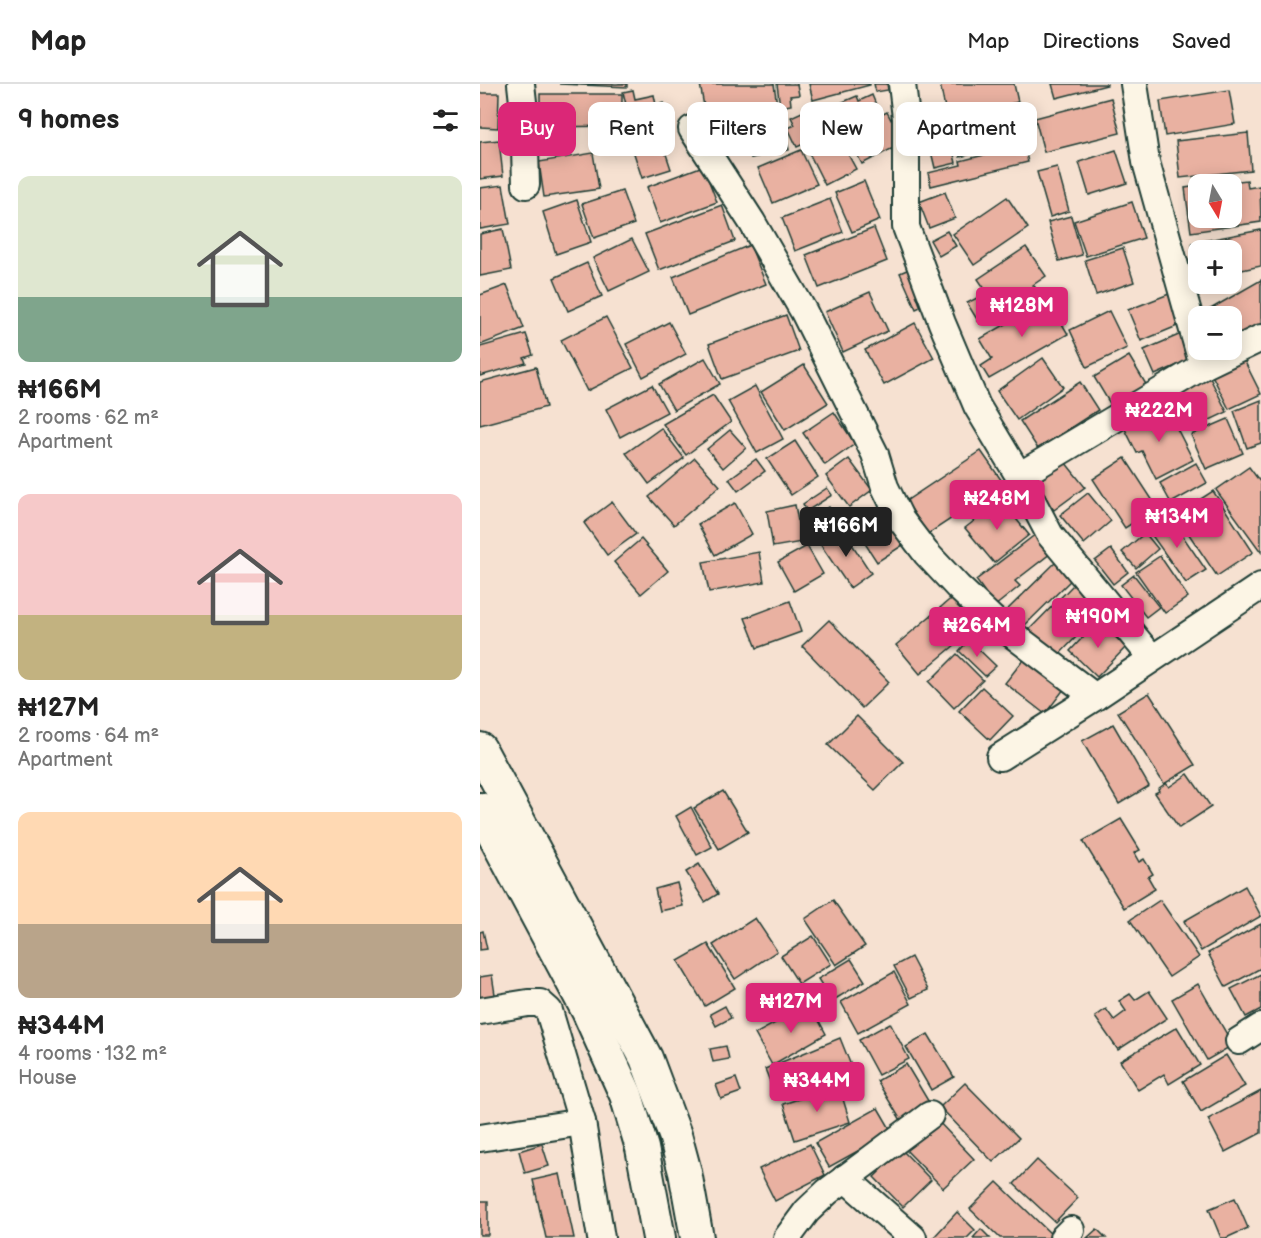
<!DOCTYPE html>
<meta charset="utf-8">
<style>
:root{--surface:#fff;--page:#f6f6f6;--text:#222;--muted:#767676;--line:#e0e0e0;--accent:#db2777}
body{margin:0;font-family:"Balsamiq Sans",sans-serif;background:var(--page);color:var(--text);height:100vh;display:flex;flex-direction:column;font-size:22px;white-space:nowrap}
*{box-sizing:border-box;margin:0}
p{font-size:20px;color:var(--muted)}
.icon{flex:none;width:33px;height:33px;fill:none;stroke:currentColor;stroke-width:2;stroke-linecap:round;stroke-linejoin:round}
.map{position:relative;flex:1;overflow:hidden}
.drawer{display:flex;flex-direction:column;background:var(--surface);width:480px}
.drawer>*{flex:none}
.top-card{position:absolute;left:18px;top:18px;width:570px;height:54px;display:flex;gap:12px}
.needle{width:39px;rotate:170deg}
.controls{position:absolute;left:708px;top:90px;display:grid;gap:12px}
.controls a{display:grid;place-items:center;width:54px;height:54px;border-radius:12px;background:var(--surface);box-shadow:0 3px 15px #0003;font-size:30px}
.price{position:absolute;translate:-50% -51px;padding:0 14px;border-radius:6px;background:var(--accent);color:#fff;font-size:20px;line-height:39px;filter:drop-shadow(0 2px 3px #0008)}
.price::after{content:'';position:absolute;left:50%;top:36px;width:18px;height:14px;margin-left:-9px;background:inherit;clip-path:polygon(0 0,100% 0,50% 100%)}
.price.active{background:#222;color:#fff}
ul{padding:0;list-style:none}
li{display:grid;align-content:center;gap:12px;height:318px;padding:0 18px}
li span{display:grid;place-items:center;height:186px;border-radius:12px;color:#555}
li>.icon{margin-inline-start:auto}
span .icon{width:108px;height:108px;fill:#fffc;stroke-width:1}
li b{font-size:26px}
h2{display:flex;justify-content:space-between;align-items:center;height:72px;padding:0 18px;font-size:26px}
.chip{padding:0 21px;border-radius:12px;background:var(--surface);box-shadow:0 3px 15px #0003;font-size:21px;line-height:54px}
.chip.active{background:var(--accent);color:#fff}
header{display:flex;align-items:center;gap:36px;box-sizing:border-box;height:84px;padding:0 30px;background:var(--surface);border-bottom:2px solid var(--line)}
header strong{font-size:28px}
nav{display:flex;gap:33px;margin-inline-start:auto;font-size:21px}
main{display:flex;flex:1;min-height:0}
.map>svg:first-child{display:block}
.building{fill:#e9b1a1;stroke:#1f3d34;stroke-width:1.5}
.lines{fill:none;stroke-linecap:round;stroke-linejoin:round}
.minor-casing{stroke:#1f3d34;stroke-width:30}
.major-casing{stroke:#1f3d34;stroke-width:36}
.minor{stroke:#fcf5e5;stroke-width:26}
.major{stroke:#fcf5e5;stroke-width:32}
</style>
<header>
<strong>Map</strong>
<nav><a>Map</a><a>Directions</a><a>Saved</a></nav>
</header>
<main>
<section class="drawer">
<h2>9 homes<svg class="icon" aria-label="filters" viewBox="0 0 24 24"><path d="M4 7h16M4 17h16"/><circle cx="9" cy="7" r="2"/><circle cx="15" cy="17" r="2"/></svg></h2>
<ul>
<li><span style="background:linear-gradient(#dfe7d0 65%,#7fa58c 0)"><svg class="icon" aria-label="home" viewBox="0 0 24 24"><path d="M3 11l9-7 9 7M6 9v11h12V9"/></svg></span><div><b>₦166M</b><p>2 rooms · 62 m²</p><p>Apartment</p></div></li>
<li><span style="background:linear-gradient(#f6c9c9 65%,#c2b280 0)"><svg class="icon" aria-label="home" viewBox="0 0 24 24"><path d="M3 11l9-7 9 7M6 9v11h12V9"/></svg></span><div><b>₦127M</b><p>2 rooms · 64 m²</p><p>Apartment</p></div></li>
<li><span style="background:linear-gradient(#ffd9b3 60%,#b9a48a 0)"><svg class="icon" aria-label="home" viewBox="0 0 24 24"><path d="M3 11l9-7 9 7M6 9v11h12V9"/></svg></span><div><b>₦344M</b><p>4 rooms · 132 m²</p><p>House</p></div></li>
</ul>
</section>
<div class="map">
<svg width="781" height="1154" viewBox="0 0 781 1154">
<rect width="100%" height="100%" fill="#f6e1d1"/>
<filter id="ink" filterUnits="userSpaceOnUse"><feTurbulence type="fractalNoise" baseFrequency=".0167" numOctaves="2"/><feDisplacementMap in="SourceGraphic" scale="12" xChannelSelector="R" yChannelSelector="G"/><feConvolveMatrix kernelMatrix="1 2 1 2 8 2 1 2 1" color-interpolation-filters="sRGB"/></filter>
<g filter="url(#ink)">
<!-- building -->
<g class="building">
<path d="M 79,0 L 147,0 L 147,3 Z"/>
<path d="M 220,0 L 294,0 L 297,21 L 226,34 Z"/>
<path d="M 297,0 L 317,0 L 319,11 L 310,12 L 311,21 L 300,23 Z"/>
<path d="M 329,0 L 390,0 L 390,1 L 333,16 Z"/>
<path d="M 394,0 L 407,0 L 408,6 L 396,8 Z"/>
<path d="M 460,0 L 534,0 L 538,18 L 467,34 Z"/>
<path d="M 572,0 L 627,0 L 627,1 L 576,14 Z"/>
<path d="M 153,6 L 155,15 L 174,11 L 176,21 L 184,19 L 188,37 L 152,46 L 143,8 Z"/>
<path d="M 749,6 L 755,40 L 685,52 L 680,17 Z"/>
<path d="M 0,9 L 19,9 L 18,44 L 0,43 Z"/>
<path d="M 60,10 L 142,10 L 142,42 L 60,43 Z"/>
<path d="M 392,11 L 399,28 L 359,46 L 349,24 L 377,12 L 379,17 Z"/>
<path d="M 631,14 L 640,49 L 564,68 L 555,34 Z"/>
<path d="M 538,20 L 548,55 L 480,73 L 477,62 L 472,63 L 466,39 Z"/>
<path d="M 335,22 L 348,49 L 317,63 L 308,44 L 315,41 L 311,33 Z"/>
<path d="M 407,28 L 423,59 L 382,80 L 366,49 Z"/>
<path d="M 302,30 L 309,66 L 271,74 L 263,37 Z"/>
<path d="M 182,43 L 186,57 L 182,58 L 191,85 L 162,94 L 149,54 Z"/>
<path d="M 768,49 L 771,86 L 700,94 L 696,57 Z"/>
<path d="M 357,50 L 376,85 L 345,101 L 327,65 Z"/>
<path d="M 470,54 L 476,79 L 455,84 L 449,59 Z"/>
<path d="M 19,56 L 23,92 L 0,95 L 0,58 Z"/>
<path d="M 544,61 L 548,78 L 451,102 L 448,89 L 481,81 L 480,77 Z"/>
<path d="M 321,66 L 337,100 L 293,119 L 278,84 Z"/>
<path d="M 636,66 L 647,99 L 609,111 L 599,78 Z"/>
<path d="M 113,69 L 119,105 L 64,113 L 59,78 Z"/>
<path d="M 223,82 L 237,118 L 180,139 L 167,103 Z"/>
<path d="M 577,83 L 589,127 L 570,133 L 557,88 Z"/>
<path d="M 767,96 L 768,104 L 780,102 L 781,138 L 711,148 L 705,104 L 718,102 L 718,134 L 752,134 L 752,100 L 731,100 Z"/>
<path d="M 384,97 L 400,136 L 372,148 L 355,109 Z"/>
<path d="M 23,101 L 30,140 L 0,145 L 0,104 Z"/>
<path d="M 142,107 L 154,140 L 114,154 L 102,120 Z"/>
<path d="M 465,108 L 475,134 L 449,144 L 439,118 Z"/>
<path d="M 527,113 L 548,144 L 494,181 L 473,150 Z"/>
<path d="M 350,115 L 363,148 L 315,167 L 302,134 Z"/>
<path d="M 97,116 L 111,158 L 76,170 L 63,128 Z"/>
<path d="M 652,118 L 664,154 L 606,172 L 594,137 Z"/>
<path d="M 242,121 L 255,157 L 179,186 L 165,150 Z"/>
<path d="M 591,132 L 602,171 L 579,177 L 568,138 Z"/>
<path d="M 394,144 L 407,177 L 339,204 L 326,171 Z"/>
<path d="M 23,145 L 31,186 L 0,192 L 0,150 Z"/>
<path d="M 781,146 L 781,182 L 752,188 L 752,166 L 718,166 L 718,192 L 712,159 Z"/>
<path d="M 467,147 L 476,162 L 459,172 L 450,156 Z"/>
<path d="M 152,155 L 169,188 L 129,207 L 113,174 Z"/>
<path d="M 270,161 L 286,200 L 208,231 L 193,193 Z"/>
<path d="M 546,163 L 566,192 L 553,201 L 555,203 L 520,227 L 498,195 Z"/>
<path d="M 643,164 L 654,198 L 616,211 L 605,176 Z"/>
<path d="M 107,179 L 122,212 L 88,227 L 74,194 Z"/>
<path d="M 436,182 L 451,218 L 436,225 L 420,189 Z"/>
<path d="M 781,196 L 781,240 L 752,257 L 752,232 L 721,232 L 720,231 Z"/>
<path d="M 27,201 L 44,244 L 0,261 L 0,211 Z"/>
<path d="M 390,208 L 408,247 L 363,268 L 345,228 Z"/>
<path d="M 689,210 L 702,240 L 661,257 L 648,226 Z"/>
<path d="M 503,211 L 513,228 L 498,237 L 487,219 Z"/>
<path d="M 568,216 L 588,250 L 509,295 L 501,282 L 512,275 L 500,255 Z"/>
<path d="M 629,227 L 647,264 L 607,283 L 590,246 Z"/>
<path d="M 306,231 L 319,267 L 242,295 L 229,260 Z"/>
<path d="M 126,233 L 153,284 L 107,307 L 81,256 Z"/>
<path d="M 189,238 L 206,270 L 163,293 L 146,260 Z"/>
<path d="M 435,239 L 454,274 L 404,301 L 385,266 Z"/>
<path d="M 708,247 L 718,272 L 675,291 L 664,266 Z"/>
<path d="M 46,250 L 53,271 L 44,274 L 46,279 L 0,292 L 0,263 Z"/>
<path d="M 649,272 L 667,302 L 632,323 L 614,293 Z"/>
<path d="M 762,272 L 781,310 L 749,325 L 730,287 Z"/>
<path d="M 225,274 L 240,300 L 194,326 L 179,300 Z"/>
<path d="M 563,274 L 583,303 L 537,336 L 517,307 Z"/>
<path d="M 324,281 L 348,319 L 305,346 L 281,308 Z"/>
<path d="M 56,283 L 66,323 L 0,341 L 0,298 Z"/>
<path d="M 728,290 L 747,328 L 713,344 L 695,306 Z"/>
<path d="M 600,298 L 618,326 L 558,365 L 540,337 Z"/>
<path d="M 172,301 L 187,328 L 140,353 L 126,325 Z"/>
<path d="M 275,302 L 303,355 L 277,369 L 248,317 Z"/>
<path d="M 233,311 L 251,338 L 206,371 L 183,340 Z"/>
<path d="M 781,316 L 781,359 L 767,364 L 754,327 Z"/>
<path d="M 686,323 L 713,376 L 676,395 L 662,367 L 657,369 L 644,343 Z"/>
<path d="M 354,328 L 375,360 L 345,381 L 323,349 Z"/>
<path d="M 748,335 L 763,369 L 726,385 L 711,351 Z"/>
<path d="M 181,344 L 204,374 L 169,400 L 146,369 Z"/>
<path d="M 250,346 L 266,364 L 243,384 L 227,365 Z"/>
<path d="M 315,357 L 338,393 L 311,411 L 287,375 Z"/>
<path d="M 501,367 L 524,400 L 448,450 L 426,417 Z"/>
<path d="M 215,374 L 240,402 L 194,441 L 169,413 Z"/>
<path d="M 645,374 L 677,423 L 645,444 L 613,395 Z"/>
<path d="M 276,375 L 285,387 L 258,407 L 249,395 Z"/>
<path d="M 369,375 L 392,406 L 369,423 L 346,392 Z"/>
<path d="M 585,378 L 605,403 L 574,426 L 554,401 Z"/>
<path d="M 716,379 L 727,399 L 691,419 L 680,399 Z"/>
<path d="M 769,383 L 781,399 L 781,468 L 736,406 Z"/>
<path d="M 347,404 L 352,411 L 327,427 L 323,420 Z"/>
<path d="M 733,407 L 773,468 L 737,492 L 696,431 Z"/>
<path d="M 608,409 L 631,437 L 604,460 L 580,431 Z"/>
<path d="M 521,416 L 549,451 L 514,479 L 485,444 Z"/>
<path d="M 132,418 L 156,450 L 127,471 L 104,439 Z"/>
<path d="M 255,419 L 272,450 L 235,471 L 218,440 Z"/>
<path d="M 315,421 L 322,458 L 293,463 L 287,427 Z"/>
<path d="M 349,423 L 355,437 L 332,449 L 325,435 Z"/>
<path d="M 402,430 L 423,461 L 397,478 L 377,447 Z"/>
<path d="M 689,432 L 726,486 L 706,499 L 668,446 Z"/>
<path d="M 362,445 L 391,489 L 370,504 L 340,460 Z"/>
<path d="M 665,449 L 678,465 L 656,484 L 642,468 Z"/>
<path d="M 556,450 L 571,469 L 535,497 L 540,502 L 515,522 L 496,496 Z"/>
<path d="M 161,455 L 188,487 L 161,510 L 134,478 Z"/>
<path d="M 327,462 L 343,490 L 314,507 L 298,478 Z"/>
<path d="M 631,465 L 648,488 L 633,500 L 615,477 Z"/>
<path d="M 279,468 L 284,498 L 229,508 L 223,478 Z"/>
<path d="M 680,472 L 708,513 L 685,529 L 656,488 Z"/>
<path d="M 577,477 L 593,494 L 541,545 L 525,528 Z"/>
<path d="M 654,491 L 679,523 L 666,533 L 641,501 Z"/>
<path d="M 594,500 L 621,527 L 574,576 L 546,549 Z"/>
<path d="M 474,512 L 499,541 L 440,590 L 416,561 Z"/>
<path d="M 310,517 L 321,548 L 277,564 L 265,534 Z"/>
<path d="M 349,536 L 409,598 L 382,624 L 322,562 Z"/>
<path d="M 618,537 L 646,563 L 617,593 L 590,567 Z"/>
<path d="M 489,556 L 516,582 L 505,592 L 479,567 Z"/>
<path d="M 477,570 L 503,596 L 474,624 L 449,598 Z"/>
<path d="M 548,570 L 588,600 L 565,630 L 525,599 Z"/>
<path d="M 502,603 L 533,632 L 510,656 L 479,627 Z"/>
<path d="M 669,609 L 715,681 L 684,700 L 638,628 Z"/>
<path d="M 377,632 L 423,678 L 395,706 L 348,661 Z"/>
<path d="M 633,640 L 669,702 L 639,720 L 602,657 Z"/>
<path d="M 708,690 L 731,723 L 699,744 L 675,709 L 679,707 L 678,705 L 686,699 L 689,703 Z"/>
<path d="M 243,707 L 268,748 L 239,765 L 214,724 Z"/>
<path d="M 211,723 L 232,763 L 217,771 L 196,732 Z"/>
<path d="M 641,735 L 660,766 L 654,769 L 659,778 L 664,775 L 673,790 L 668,793 L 675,805 L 644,824 L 603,757 Z"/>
<path d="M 219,780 L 238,810 L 225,818 L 206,788 Z"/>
<path d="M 197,799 L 203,822 L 180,827 L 175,805 Z"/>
<path d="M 765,802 L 781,832 L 721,867 L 704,837 Z"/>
<path d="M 353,816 L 385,862 L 356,881 L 325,835 Z"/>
<path d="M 680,816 L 719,873 L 689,893 L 650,836 Z"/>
<path d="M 275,834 L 297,867 L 255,895 L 233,861 Z"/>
<path d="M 781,840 L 781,884 L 746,903 L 728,869 Z"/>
<path d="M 3,847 L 7,865 L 0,866 L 0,848 Z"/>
<path d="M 333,852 L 351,880 L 319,900 L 301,872 Z"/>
<path d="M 228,860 L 255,904 L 225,922 L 198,877 Z"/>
<path d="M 431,873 L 448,906 L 431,914 L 414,882 Z"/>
<path d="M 371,875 L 385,897 L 352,917 L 338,895 Z"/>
<path d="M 414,888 L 431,920 L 378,949 L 361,918 Z"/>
<path d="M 781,890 L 781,925 L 766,933 L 751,905 Z"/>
<path d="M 12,891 L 16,917 L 0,920 L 0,893 Z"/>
<path d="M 718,900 L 753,961 L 727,976 L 692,915 Z"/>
<path d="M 669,907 L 687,934 L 638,966 L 615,933 L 626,925 L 634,936 L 646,927 L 639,917 L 650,910 L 655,916 Z"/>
<path d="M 330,920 L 346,950 L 292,981 L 275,950 Z"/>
<path d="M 245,922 L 251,934 L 236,942 L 230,930 Z"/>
<path d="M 410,939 L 429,975 L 398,991 L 379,956 Z"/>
<path d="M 697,943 L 720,981 L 689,1000 L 684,990 L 658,1006 L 640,977 Z"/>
<path d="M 448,950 L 474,993 L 451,1006 L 426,963 Z"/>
<path d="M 360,954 L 372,984 L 297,1015 L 285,985 Z"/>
<path d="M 246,962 L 249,975 L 233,978 L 230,965 Z"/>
<path d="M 746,971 L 765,1002 L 721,1028 L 703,997 Z"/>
<path d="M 426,980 L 450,1020 L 422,1038 L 397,997 Z"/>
<path d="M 256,994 L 261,1008 L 241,1015 L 236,1001 Z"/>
<path d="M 485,999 L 539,1054 L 513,1078 L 460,1023 Z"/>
<path d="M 359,1002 L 370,1038 L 315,1056 L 303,1020 Z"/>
<path d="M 781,1007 L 781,1049 L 745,1068 L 728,1035 Z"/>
<path d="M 398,1024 L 412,1048 L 349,1083 L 335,1059 Z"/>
<path d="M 456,1035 L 494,1075 L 463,1104 L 425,1065 Z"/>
<path d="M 62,1060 L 69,1082 L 45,1089 L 39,1067 Z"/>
<path d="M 330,1060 L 345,1091 L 295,1117 L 279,1085 Z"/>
<path d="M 422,1066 L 451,1096 L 423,1123 L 394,1093 Z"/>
<path d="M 557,1076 L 598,1114 L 575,1138 L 534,1100 Z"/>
<path d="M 80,1090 L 94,1154 L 66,1154 L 53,1096 Z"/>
<path d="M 517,1098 L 573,1152 L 571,1154 L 520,1154 L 490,1125 Z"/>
<path d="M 755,1114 L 768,1144 L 746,1154 L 741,1154 L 729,1125 Z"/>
<rect x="0" y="1117" width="8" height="34"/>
<path d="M 477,1128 L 495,1146 L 487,1154 L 453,1154 Z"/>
<path d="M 501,1145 L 510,1154 L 493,1154 Z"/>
<path d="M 617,1145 L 626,1154 L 607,1154 Z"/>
</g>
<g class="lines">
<defs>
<g id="minor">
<path d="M 41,0 L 44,27 L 46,101"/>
<path d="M 422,0 L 426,34 L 426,143 L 462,239 L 497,322 L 539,392 L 570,451 L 672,574"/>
<path d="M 654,0 L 666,78 L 723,282"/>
<path d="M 212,45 L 272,138 L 324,228 L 395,370 L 405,403 L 421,436 L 446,469 L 478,503 L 512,535 L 615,613"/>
<path d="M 539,392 L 723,282 L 781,254"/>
<path d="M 520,673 L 615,613 L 781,502"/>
<path d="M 0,927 L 48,919 L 60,919 L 69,927 L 102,1038 L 0,1054"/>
<path d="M 759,957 L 781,943"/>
<path d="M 102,1038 L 121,1154"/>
<path d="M 365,1094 L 433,1154"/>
<path d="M 307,1154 L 327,1127 L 347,1108 L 450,1031"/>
<path d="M 583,1154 L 591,1146"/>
</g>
<g id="major">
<path d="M 0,665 L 166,974 L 195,1051 L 205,1088 L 217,1154"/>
<path d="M 0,725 L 108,927 L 146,1011 L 162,1064 L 179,1154"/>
</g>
</defs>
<!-- minor casing -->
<use href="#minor" class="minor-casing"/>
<!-- major casing -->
<use href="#major" class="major-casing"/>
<!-- minor -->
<use href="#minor" class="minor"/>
<!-- major -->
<use href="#major" class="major"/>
</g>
</g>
</svg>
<div class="controls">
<a><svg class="needle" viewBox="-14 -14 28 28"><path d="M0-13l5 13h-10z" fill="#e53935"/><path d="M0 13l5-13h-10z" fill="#767676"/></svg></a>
<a>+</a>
<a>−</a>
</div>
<b class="price" style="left:542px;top:254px">₦128M</b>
<b class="price" style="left:679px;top:359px">₦222M</b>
<b class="price" style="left:517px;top:447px">₦248M</b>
<b class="price" style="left:697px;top:465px">₦134M</b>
<b class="price active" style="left:366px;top:474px">₦166M</b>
<b class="price" style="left:618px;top:565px">₦190M</b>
<b class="price" style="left:497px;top:574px">₦264M</b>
<b class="price" style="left:311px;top:950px">₦127M</b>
<b class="price" style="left:337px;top:1029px">₦344M</b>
<div class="top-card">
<a class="chip active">Buy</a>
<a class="chip">Rent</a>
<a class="chip">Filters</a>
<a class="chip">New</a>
<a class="chip">Apartment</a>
</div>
</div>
</main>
